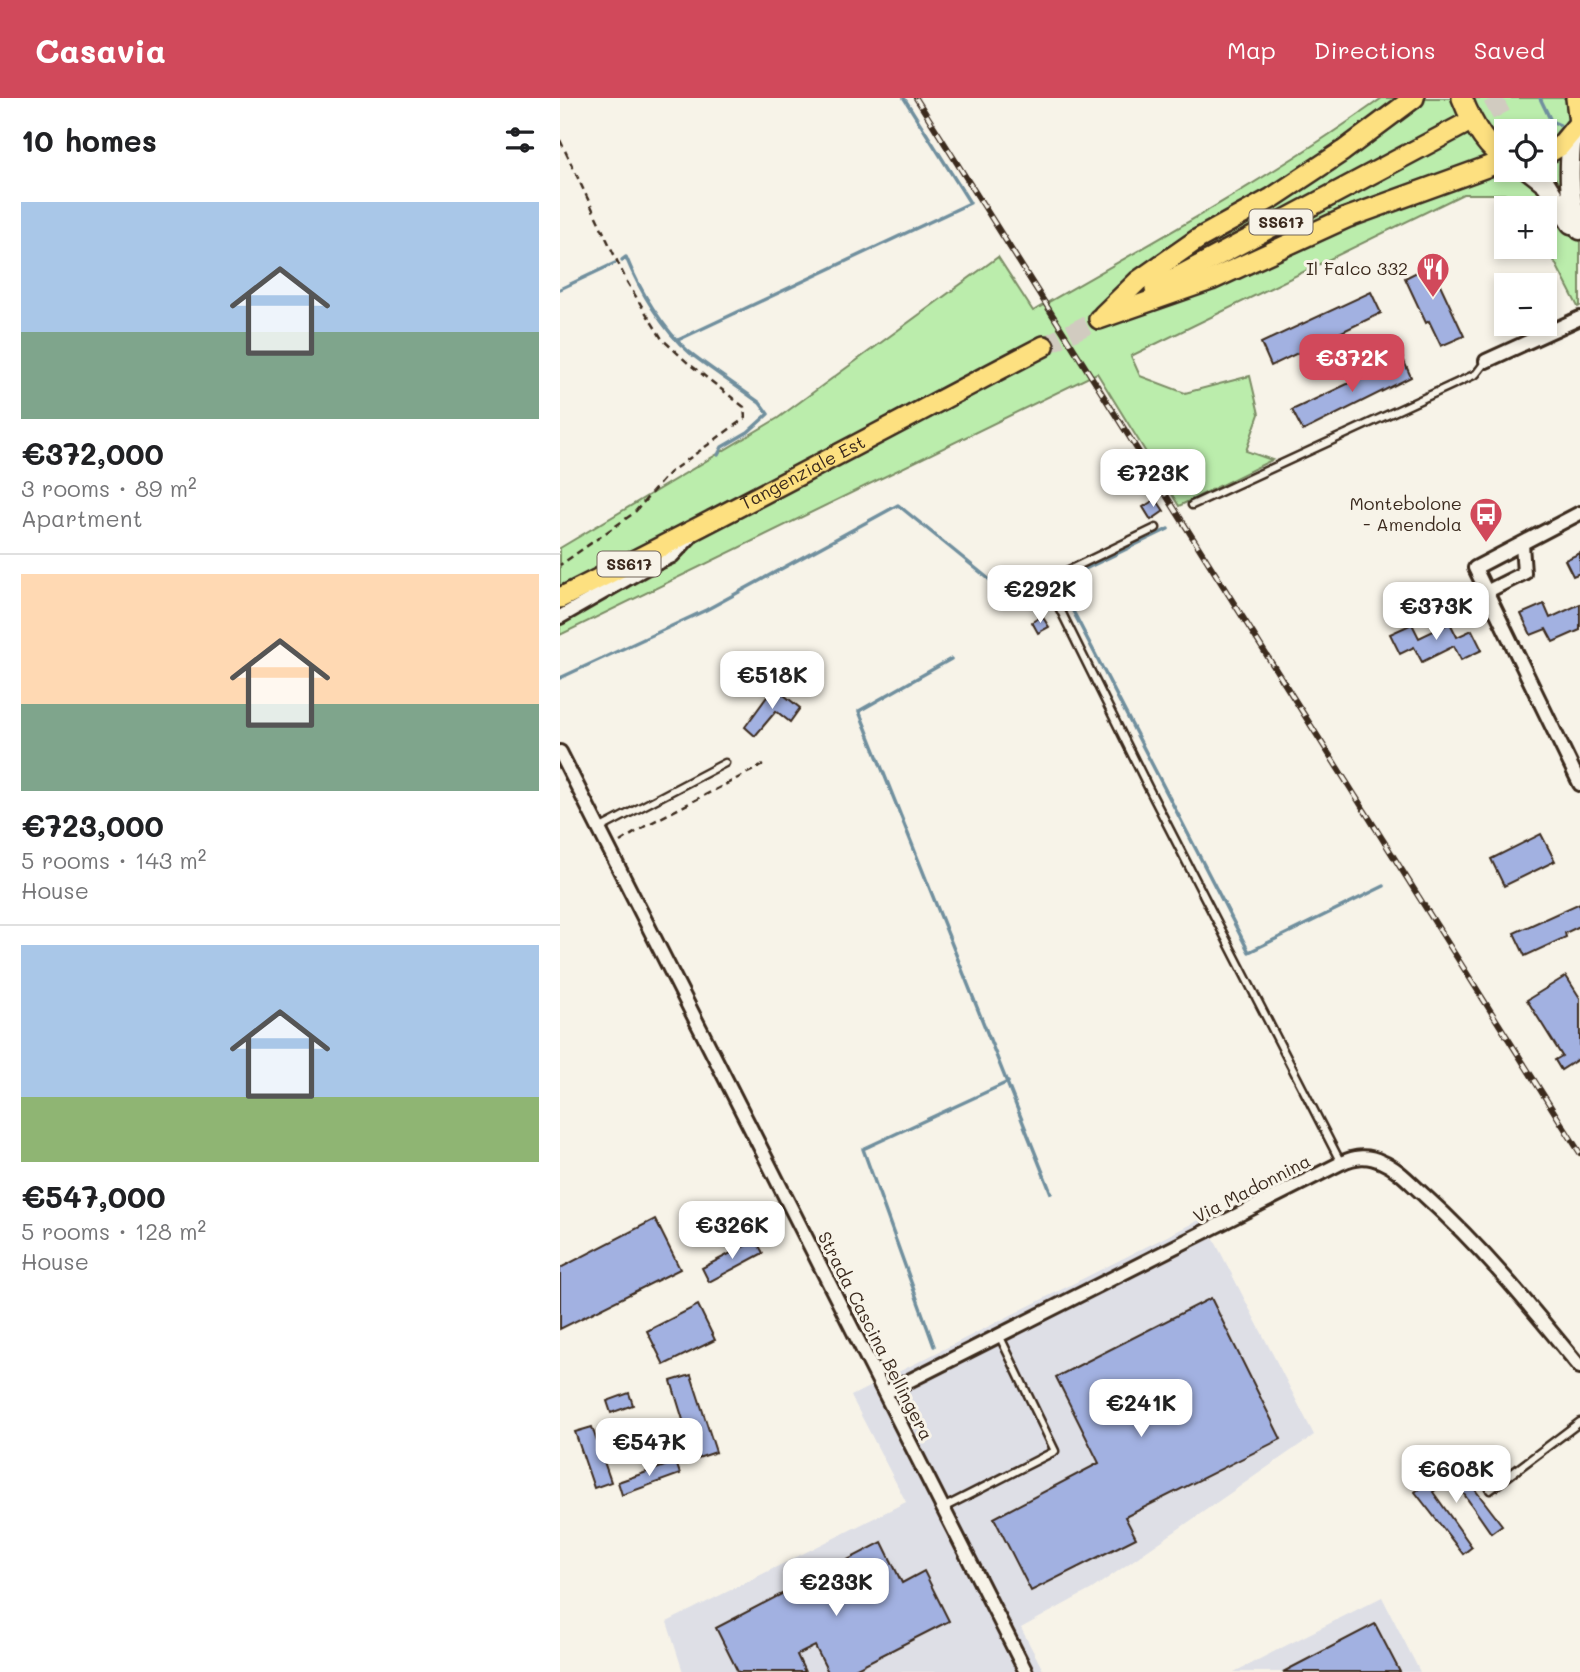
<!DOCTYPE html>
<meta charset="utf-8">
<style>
:root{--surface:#fff;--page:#f2f2f2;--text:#202124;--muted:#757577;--line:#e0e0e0;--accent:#d1495b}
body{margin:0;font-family:Mali,sans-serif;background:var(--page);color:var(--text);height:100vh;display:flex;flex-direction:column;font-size:26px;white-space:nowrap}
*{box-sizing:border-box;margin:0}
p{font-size:23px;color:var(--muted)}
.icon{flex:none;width:38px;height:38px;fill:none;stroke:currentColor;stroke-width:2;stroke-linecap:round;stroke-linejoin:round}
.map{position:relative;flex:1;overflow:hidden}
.drawer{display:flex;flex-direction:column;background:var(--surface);width:560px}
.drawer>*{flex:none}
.controls{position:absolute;left:934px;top:21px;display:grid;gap:14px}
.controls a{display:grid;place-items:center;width:63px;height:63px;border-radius:0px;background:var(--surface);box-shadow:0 4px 10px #0003;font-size:35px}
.price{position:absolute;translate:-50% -60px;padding:0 16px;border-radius:14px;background:#fff;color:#222;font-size:23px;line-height:46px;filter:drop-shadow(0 2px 4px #0008)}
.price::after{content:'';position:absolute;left:50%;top:42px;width:21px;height:16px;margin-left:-10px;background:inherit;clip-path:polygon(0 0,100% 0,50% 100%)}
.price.on{background:var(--accent);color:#fff}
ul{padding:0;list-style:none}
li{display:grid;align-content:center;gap:14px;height:371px;padding:0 21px}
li+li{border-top:2px solid var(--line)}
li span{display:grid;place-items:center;height:217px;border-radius:0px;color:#555}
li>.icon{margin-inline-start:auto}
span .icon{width:126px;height:126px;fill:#fffc;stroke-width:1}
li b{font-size:30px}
h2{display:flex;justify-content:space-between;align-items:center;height:84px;padding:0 21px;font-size:30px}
header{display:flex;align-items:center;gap:42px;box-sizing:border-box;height:98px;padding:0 35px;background:var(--accent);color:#fff}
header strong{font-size:33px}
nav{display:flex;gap:38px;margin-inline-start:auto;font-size:24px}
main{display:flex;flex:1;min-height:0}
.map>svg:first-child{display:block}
.built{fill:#dedfe6}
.green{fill:#bbedac;stroke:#7b8c65;stroke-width:2;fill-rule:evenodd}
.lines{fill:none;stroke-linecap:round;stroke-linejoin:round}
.stream{stroke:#708f9e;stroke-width:3.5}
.building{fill:#a2b1e1;stroke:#3b2a1e;stroke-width:2}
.primary-tunnel{stroke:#d1cbc0;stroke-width:19;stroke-dasharray:19 10;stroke-linecap:butt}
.lane-casing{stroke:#3b2a1e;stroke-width:11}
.street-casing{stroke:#3b2a1e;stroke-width:18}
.secondary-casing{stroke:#3b2a1e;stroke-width:23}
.primary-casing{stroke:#3b2a1e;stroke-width:24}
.path{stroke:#3b2a1e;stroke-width:2.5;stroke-dasharray:7 5;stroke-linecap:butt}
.lane{stroke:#f7f3e8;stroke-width:6}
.street{stroke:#f7f3e8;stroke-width:12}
.secondary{stroke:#f7f3e8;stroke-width:18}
.primary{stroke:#fde080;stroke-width:19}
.rail-casing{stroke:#3b2a1e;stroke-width:6}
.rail{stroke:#f7f3e8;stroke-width:3.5;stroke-dasharray:10;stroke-linecap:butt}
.labels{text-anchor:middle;stroke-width:6;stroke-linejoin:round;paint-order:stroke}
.shield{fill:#f7f3e8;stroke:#73665b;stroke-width:2}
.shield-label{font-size:16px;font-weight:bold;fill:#3b2a1e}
.poi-label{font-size:18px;fill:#3b2a1e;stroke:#f7f3e8;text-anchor:end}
.street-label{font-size:18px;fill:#3b2a1e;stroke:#f7f3e8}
</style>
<header>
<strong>Casavia</strong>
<nav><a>Map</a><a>Directions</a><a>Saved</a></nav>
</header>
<main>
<section class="drawer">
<h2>10 homes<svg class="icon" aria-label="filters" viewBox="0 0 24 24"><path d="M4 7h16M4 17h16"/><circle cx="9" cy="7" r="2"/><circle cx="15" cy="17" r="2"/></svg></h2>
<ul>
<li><span style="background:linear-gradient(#a9c7e8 60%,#7fa58c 0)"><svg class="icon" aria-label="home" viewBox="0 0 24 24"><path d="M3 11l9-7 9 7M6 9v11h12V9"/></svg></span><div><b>€372,000</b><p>3 rooms · 89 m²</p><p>Apartment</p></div></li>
<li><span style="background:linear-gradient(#ffd9b3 60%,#7fa58c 0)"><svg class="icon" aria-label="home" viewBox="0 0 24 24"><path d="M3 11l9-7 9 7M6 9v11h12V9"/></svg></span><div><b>€723,000</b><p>5 rooms · 143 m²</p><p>House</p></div></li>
<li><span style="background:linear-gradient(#a9c7e8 70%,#8fb573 0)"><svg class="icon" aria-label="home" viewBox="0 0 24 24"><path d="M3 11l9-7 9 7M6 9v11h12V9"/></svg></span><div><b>€547,000</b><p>5 rooms · 128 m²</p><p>House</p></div></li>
</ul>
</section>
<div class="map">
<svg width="1020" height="1574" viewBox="0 0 1020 1574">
<rect width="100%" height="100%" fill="#f7f3e8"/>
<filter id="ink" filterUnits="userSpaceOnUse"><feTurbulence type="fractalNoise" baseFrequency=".0143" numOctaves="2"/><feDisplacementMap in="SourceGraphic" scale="14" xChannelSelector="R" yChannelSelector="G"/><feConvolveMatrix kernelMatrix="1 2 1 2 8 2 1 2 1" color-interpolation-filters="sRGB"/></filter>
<g filter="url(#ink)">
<!-- built -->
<g class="built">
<path d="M 643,1120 L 754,1337 L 532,1491 L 461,1530 L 484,1574 L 123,1574 L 107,1524 L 346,1404 L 291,1298 Z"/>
<path d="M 822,1499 L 860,1574 L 674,1574 Z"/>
</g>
<!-- green -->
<path class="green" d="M 822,0 L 1020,0 L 1020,208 L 1018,209 L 985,145 L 985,110 L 967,110 L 964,104 L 944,96 L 903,96 L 571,258 L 580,278 L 625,295 L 690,278 L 699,316 L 686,353 L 712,362 L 619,408 L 537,275 L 0,537 L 0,450 L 218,320 L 438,159 L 473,213 C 591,145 711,80 822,0 ZM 947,33 L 985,33 L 985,72 L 947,72 Z"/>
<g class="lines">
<!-- stream -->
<g class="stream">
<path d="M 980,0 L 991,23 L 1000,27"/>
<path d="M 62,162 L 66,159 C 79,191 103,232 129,254 C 152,272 177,288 200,305 L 208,316 L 188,334 L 162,349 L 158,357"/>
<path d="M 0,191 L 55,165"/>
<path d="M 118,242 L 410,105 L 344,0"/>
<path d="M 608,431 L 498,484 L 689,854 L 824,788"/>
<path d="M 391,561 L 299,613 L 491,1095"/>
<path d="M 0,580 L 146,512 L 338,407 L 446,495"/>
<path d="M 374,1248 L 303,1051 L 448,984"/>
</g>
</g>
<!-- building -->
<g class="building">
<path d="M 871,167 L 904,238 L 881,248 L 869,223 L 866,225 L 845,180 Z"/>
<path d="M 811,194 L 821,215 L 711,268 L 701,245 Z"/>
<path d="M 842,259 L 851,279 L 743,333 L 732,312 L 813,274 L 811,269 L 820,265 L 822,269 Z"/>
<path d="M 596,401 L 604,413 L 591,422 L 583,409 Z"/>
<path d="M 1020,455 L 1020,475 L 1013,478 L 1005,462 Z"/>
<path d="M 984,506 L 990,520 L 1020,506 L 1020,532 L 993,544 L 986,531 L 971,537 L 961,516 Z"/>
<path d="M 482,518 L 489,529 L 478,535 L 472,524 Z"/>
<path d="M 890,525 L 897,539 L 912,532 L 922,552 L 901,562 L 894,548 L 862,564 L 854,549 L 840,556 L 830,536 L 852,526 L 859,540 Z"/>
<path d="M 214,589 L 240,610 L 230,624 L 216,613 L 195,638 L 185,629 Z"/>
<path d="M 981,736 L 995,763 L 944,788 L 931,761 Z"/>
<path d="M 1020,805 L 1020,828 L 1005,835 L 1006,839 L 965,858 L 954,835 Z"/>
<path d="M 1006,878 L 1020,900 L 1020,960 L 1001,972 L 995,962 L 1002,958 L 967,902 Z"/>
<path d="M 95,1121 L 120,1171 L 0,1231 L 0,1170 Z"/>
<path d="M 196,1142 L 203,1155 L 149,1184 L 142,1170 Z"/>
<path d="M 651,1200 L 721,1341 L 565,1419 L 576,1440 L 471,1493 L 434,1420 L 539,1365 L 496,1279 Z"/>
<path d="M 138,1207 L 155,1242 L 104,1267 L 87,1233 Z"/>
<path d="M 131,1277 L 156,1354 L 135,1361 L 111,1283 Z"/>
<path d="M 69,1295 L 73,1307 L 51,1315 L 47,1303 Z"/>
<path d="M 32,1329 L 51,1384 L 34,1390 L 15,1334 Z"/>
<path d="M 893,1363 L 942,1427 L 931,1435 L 892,1379 L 873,1394 L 912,1449 L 903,1456 L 855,1394 Z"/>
<path d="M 116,1364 L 120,1376 L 62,1397 L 58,1384 Z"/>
<path d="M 322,1444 L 342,1485 L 364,1473 L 389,1523 L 289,1574 L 268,1574 L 255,1548 L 237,1557 L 245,1574 L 178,1574 L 156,1530 Z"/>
<path d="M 815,1526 L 840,1574 L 723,1574 Z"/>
</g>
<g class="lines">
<!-- primary-tunnel -->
<g class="primary-tunnel">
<path d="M 903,27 L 953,0"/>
<path d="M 484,248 L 539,221"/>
</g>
<defs>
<g id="lane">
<path d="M 632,407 L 916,276 L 926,263"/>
<path d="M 596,430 L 486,483 L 589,691 L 781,1065"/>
<path d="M 39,731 L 165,665"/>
<path d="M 930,1392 L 1020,1324"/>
<path d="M 383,1410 L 495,1353 L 440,1239"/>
</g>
<g id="street">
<path d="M 926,263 L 1020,220"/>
<path d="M 1020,415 L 915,470 L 1020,686"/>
<path d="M 926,494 L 964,475 L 962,446"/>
<path d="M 0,519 L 86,470 L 112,458 L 130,439"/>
<path d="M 0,654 L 466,1574"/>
<path d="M 325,1295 L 781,1065 C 796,1058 808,1057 822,1064 C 839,1071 851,1086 864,1097 C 922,1149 971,1209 1020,1269"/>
</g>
<g id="secondary">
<path d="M 1012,36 C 1009,68 1007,101 1020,132"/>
<path d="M 968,72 L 986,86 L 1011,126"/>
</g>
<g id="primary">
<path d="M 902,0 C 911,23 925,49 947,63"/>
<path d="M 985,57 L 1000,48 L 1019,25 L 1016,0"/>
<path d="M 595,191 L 903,27"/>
<path d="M 543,217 L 578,183 L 638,141 L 712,100 L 783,53 L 854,0"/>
<path d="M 539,221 L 651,182 L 786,120 L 946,62"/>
<path id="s1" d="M 0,500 C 163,419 323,332 484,248"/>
</g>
</defs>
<!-- lane casing -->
<use href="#lane" class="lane-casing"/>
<!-- street casing -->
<use href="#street" class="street-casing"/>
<!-- secondary casing -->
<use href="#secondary" class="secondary-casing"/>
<!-- primary casing -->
<use href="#primary" class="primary-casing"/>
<!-- path -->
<g class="path">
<path d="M 0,42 L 67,184 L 102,241 L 128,265 L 184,309 L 185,320 L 109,375 L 74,415 L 0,467"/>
<path d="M 60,744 L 87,727 L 203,667"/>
</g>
<!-- lane -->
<use href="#lane" class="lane"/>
<!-- street -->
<use href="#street" class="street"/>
<!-- secondary -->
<use href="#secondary" class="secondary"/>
<!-- primary -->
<use href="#primary" class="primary"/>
<defs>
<path id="rail" d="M 356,0 L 1020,1055"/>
</defs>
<!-- rail casing -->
<use href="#rail" class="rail-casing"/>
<!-- rail -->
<use href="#rail" class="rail"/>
</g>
</g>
<!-- icons -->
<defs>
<symbol id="restaurant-pin" viewBox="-11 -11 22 30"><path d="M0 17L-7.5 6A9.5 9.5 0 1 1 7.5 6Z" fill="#d1495b" stroke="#f7f3e8"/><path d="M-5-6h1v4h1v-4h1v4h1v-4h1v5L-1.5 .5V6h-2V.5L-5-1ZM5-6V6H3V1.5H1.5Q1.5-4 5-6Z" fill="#fff"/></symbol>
<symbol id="bus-pin" viewBox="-11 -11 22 30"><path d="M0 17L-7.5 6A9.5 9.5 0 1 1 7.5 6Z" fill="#d1495b" stroke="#f7f3e8"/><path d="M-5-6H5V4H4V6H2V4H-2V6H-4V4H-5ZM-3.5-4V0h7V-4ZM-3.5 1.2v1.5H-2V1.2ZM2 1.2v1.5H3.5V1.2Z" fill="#fff"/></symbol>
</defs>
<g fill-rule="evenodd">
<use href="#restaurant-pin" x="854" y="152" width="38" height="52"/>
<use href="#bus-pin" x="907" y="397" width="38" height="52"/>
</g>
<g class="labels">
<!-- shield labels -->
<g class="shield">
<rect x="689.5" y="111.5" width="63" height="25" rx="5"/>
<rect x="37.5" y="453.5" width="63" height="25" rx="5"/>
</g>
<g class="shield-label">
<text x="721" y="130">SS617</text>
<text x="69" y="472">SS617</text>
</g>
<!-- poi labels -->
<g class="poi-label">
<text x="848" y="177">Il Falco 332</text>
<text x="902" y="412">Montebolone<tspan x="902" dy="21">- Amendola</tspan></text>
</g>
<!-- street labels -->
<g class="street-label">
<text dy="6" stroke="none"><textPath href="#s1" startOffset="273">Tangenziale Est</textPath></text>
<text transform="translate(692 1091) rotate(-27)" y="6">Via Madonnina</text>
<text transform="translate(315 1238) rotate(63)" y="6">Strada Cascina Bellingera</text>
</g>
</g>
</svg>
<div class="controls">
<a><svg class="icon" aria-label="locate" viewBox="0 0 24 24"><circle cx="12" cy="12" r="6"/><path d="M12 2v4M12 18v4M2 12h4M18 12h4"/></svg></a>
<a>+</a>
<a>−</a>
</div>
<b class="price on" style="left:792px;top:296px">€372K</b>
<b class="price" style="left:593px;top:411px">€723K</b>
<b class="price" style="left:480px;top:527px">€292K</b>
<b class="price" style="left:876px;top:544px">€373K</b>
<b class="price" style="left:212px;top:613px">€518K</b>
<b class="price" style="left:172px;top:1163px">€326K</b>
<b class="price" style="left:581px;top:1341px">€241K</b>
<b class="price" style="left:89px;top:1380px">€547K</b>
<b class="price" style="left:896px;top:1407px">€608K</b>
<b class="price" style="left:276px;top:1520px">€233K</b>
</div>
</main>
